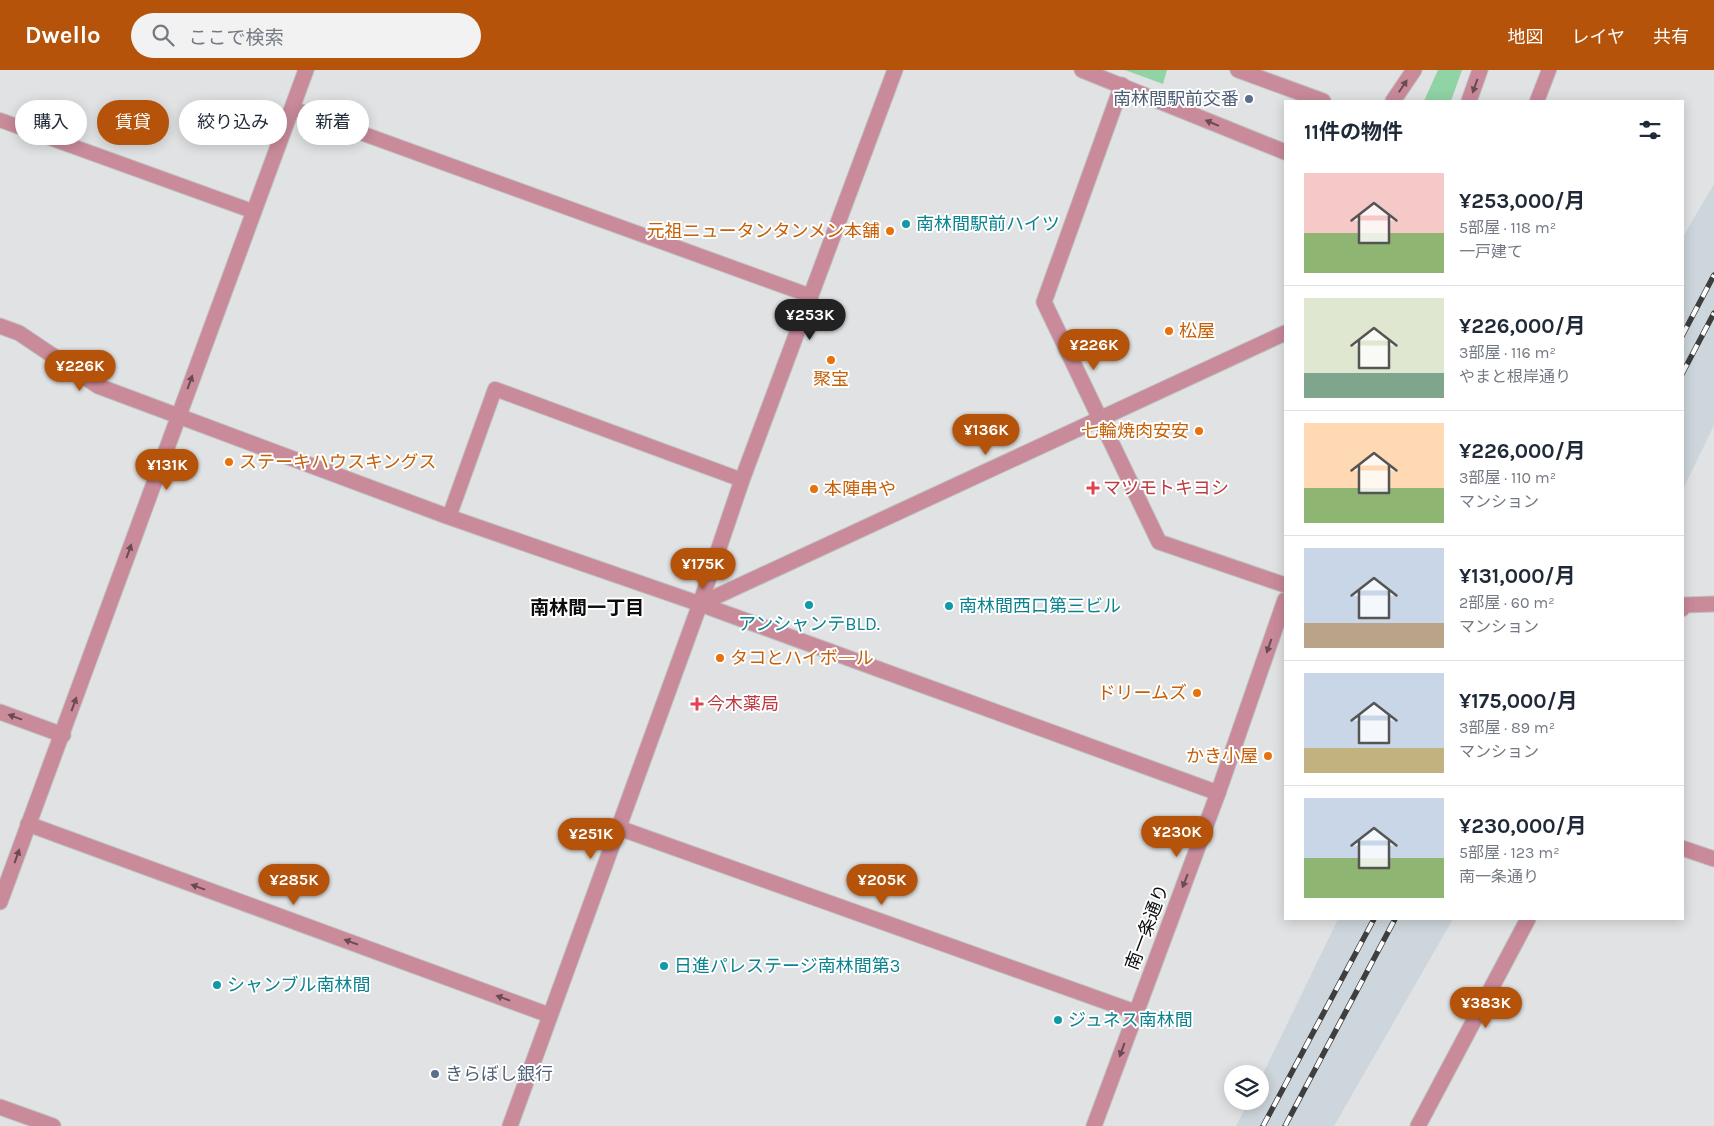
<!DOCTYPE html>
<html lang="ja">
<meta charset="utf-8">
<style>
:root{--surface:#fff;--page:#f2f2f3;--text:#1f2937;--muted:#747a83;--line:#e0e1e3;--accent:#b45309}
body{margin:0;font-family:Karla,"Noto Sans JP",sans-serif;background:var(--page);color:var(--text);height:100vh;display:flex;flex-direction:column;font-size:19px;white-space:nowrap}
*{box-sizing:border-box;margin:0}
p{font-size:16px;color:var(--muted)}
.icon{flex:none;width:28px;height:28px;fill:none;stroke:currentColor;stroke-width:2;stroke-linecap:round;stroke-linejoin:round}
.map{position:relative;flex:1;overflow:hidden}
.details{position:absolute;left:1284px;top:30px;width:400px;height:820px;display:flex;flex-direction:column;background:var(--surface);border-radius:0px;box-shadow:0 2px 12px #0003}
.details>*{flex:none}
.hud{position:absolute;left:15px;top:30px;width:475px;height:45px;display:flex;gap:10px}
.tools{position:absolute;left:1224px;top:995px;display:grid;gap:10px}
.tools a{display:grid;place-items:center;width:45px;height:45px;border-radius:50%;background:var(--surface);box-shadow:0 2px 12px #0003;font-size:25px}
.price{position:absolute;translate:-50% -42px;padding:0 11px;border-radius:18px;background:var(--accent);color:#fff;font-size:16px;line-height:32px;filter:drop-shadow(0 1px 2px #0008)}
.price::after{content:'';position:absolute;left:50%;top:30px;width:15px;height:11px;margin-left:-8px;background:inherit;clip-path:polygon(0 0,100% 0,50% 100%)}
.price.selected{background:#222;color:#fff}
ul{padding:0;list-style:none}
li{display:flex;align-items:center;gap:15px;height:125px;padding:0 20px}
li+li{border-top:1px solid var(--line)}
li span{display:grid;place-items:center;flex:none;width:140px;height:100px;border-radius:0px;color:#555}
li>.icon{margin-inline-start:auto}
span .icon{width:60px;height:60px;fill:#fffc;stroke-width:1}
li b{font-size:21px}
h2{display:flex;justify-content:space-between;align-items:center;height:60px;padding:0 20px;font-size:21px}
.chip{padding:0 18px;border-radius:22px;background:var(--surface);box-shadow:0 2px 12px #0003;font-size:18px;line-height:45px}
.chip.selected{background:var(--accent);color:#fff}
header{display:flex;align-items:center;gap:30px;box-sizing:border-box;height:70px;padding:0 25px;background:var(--accent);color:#fff}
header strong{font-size:24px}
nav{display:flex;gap:28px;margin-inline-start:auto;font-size:18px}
.search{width:350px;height:45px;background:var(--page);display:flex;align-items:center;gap:12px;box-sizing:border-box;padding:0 18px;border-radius:28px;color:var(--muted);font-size:19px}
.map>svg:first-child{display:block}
.built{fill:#cdd6dc}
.green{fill:#90d3a5}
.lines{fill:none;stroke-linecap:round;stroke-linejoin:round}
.service-casing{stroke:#bec0c1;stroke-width:16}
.minor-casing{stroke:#bec0c1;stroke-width:17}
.tertiary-casing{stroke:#bec0c1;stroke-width:17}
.service{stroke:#c98a9a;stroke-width:14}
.minor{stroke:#c98a9a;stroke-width:15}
.tertiary{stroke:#c98a9a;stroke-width:15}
.rail-casing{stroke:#3e3e3f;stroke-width:5.5}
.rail{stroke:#fff;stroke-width:4;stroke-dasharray:11;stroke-linecap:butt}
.oneway{fill:#6a4b54}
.service-dot{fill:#5c6f8a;stroke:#fff;stroke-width:2}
.culture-dot{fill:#0f9aa8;stroke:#fff;stroke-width:2}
.food-dot{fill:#e8710a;stroke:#fff;stroke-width:2}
.health-dot{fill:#e0444e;stroke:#fff;stroke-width:2}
.labels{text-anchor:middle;stroke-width:4;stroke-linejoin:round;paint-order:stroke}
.service-label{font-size:18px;fill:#4e5e75;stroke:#fff;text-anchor:end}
.culture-label{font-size:18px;fill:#0d838f;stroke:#fff;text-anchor:start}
.food-label{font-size:18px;fill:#c56008;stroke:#fff;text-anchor:end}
.health-label{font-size:18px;fill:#be3a42;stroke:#fff;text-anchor:start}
.street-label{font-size:18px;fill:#0c0c0d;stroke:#fff}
.neighbourhood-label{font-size:19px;font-weight:bold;fill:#0c0c0d;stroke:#fff}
</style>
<header>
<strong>Dwello</strong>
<div class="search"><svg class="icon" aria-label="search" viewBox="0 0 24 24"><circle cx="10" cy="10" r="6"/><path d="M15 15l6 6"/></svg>ここで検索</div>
<nav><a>地図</a><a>レイヤ</a><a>共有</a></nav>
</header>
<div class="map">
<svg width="1714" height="1056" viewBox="0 0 1714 1056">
<rect width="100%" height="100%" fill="#e0e2e3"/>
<!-- built -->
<g class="built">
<path d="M 1714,114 L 1714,355 L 1683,419 L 1683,167 Z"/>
<path d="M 1338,849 L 1453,849 L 1334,1056 L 1236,1056 L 1249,1031 L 1260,1031 L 1260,1010 Z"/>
</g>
<!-- green -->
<g class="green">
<path d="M 1125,0 L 1167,0 L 1163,14 Z"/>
<path d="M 1438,0 L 1462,0 L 1451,31 L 1424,31 Z"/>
</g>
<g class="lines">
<defs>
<g id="service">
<path d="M 1537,31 L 1549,0"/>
<path d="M 292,38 L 811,226"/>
<path d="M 0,50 L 252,141"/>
<path d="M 449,447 L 495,319 L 742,410"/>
</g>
<g id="minor">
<path d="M 1122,15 L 1044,232 L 1159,472 L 1285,515"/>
<path d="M 0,256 L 19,263 L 98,316 L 449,447 L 700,534 L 1218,723"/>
<path d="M 1682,539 L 1685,535 L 1714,534"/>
<path d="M 0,642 L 63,665"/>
<path d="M 28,754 L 549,945"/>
<path d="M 619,758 L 1135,942"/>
<path d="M 1682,778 L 1714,789"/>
<path d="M 0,832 L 306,0"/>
<path d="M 0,1037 L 53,1056"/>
<path d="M 1094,1056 L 1218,723 L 1285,530"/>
<path d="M 1418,1056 L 1528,849"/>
</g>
<g id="tertiary">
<path d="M 1082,0 L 1285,82"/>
<path d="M 1238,0 L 1323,31"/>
<path d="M 1393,31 L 1414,0"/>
<path d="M 1469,31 L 1480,0"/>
<path d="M 700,534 L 1285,263"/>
<path d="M 510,1056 L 700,534 L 742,410 L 895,0"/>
</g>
</defs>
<!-- service casing -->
<use href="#service" class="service-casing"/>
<!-- minor casing -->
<use href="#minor" class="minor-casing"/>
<!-- tertiary casing -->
<use href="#tertiary" class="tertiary-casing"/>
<!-- service -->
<use href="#service" class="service"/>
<!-- minor -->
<use href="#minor" class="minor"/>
<!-- tertiary -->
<use href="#tertiary" class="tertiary"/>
<defs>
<g id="rail">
<path d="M 1682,266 L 1714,205"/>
<path d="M 1682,304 L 1714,243"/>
<path d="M 1263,1056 L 1374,849"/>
<path d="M 1285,1056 L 1395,849"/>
</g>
</defs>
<!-- rail casing -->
<use href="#rail" class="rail-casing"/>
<!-- rail -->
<use href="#rail" class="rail"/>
</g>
<!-- one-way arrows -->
<defs><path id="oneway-solid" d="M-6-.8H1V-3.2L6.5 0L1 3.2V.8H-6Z" transform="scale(1.25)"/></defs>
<g class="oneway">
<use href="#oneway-solid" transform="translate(1403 16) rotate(-56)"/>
<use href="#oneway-solid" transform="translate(1475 16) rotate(110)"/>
<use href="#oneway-solid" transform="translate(1212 53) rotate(-157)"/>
<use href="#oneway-solid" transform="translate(190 312) rotate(-70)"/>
<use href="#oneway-solid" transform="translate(129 481) rotate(-70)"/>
<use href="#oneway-solid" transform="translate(1269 576) rotate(109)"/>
<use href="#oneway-solid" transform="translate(74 634) rotate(-70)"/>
<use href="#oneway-solid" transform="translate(15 647) rotate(-160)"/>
<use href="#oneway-solid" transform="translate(17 786) rotate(-70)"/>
<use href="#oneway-solid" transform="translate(1185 811) rotate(111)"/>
<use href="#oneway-solid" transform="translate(198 817) rotate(-160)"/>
<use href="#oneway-solid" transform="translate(351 872) rotate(-160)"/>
<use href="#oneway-solid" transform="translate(503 928) rotate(-160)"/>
<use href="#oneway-solid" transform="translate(1122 980) rotate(110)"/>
</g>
<!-- markers -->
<g class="service-dot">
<circle cx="1249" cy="29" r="5"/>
<circle cx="435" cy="1004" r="5"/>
</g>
<g class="culture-dot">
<circle cx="906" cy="154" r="5"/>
<circle cx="809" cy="535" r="5"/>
<circle cx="949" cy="536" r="5"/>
<circle cx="664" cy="896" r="5"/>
<circle cx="217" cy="915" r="5"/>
<circle cx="1058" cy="950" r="5"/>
</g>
<g class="food-dot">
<circle cx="890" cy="161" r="5"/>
<circle cx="1169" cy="261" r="5"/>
<circle cx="831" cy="290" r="5"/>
<circle cx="1199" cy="361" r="5"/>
<circle cx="229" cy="392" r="5"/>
<circle cx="814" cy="419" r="5"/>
<circle cx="720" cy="588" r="5"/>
<circle cx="1197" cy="623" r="5"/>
<circle cx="1268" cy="686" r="5"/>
</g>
<g class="health-dot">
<path d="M1090.5 410.5h5v5h5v5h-5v5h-5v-5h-5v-5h5z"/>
<path d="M694.5 626.5h5v5h5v5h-5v5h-5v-5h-5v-5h5z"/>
</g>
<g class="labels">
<!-- service labels -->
<g class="service-label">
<text x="1239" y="35">南林間駅前交番</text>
<text x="445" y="1010" text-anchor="start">きらぼし銀行</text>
</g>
<!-- culture labels -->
<g class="culture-label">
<text x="916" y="160">南林間駅前ハイツ</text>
<text x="959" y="542">南林間西口第三ビル</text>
<text x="809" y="560" text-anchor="middle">アンシャンテBLD.</text>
<text x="674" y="902">日進パレステージ南林間第3</text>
<text x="227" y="921">シャンブル南林間</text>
<text x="1068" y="956">ジュネス南林間</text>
</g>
<!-- food labels -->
<g class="food-label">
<text x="880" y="167">元祖ニュータンタンメン本舗</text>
<text x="1179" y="267" text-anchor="start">松屋</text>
<text x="831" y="315" text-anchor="middle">聚宝</text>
<text x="1189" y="367">七輪焼肉安安</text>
<text x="239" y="398" text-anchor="start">ステーキハウスキングス</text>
<text x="824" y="425" text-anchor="start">本陣串や</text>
<text x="730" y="594" text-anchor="start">タコとハイボ―ル</text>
<text x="1187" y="629">ドリームズ</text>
<text x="1258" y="692">かき小屋</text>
</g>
<!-- health labels -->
<g class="health-label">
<text x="1103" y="424">マツモトキヨシ</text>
<text x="707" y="640">今木薬局</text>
</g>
<!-- street labels -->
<g class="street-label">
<text transform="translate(1147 857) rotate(-69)" y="6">南一条通り</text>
</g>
<!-- neighbourhood labels -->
<g class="neighbourhood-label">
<text x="587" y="544">南林間一丁目</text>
</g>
</g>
</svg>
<div class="tools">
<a><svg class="icon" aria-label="layers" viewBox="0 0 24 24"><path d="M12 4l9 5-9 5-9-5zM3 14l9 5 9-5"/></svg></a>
</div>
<b class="price selected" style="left:810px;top:271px">¥253K</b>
<b class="price" style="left:1094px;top:301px">¥226K</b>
<b class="price" style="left:80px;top:322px">¥226K</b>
<b class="price" style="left:986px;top:386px">¥136K</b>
<b class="price" style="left:167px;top:421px">¥131K</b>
<b class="price" style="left:703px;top:520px">¥175K</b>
<b class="price" style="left:1177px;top:788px">¥230K</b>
<b class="price" style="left:591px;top:790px">¥251K</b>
<b class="price" style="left:294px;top:836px">¥285K</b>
<b class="price" style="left:882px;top:836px">¥205K</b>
<b class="price" style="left:1486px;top:959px">¥383K</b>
<div class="hud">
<a class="chip">購入</a>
<a class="chip selected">賃貸</a>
<a class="chip">絞り込み</a>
<a class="chip">新着</a>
</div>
<section class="details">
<h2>11件の物件<svg class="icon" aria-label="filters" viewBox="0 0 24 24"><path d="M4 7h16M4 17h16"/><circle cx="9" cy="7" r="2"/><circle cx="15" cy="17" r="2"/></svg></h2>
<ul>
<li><span style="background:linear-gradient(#f6c9c9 60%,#8fb573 0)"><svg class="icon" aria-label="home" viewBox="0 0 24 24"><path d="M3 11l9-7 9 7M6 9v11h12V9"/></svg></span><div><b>¥253,000/月</b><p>5部屋 · 118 m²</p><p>一戸建て</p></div></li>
<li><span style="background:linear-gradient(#dfe7d0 75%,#7fa58c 0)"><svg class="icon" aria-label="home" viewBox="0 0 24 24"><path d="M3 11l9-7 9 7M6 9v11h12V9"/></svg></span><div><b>¥226,000/月</b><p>3部屋 · 116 m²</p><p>やまと根岸通り</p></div></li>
<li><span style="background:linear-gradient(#ffd9b3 65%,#8fb573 0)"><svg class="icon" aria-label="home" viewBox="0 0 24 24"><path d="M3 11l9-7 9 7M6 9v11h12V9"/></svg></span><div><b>¥226,000/月</b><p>3部屋 · 110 m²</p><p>マンション</p></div></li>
<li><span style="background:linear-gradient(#c9d6e8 75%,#b9a48a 0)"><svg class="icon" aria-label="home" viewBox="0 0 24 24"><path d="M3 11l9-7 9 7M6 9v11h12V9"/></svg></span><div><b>¥131,000/月</b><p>2部屋 · 60 m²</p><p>マンション</p></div></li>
<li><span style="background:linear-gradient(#c9d6e8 75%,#c2b280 0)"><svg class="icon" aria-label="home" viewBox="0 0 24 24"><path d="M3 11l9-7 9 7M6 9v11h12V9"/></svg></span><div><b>¥175,000/月</b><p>3部屋 · 89 m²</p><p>マンション</p></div></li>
<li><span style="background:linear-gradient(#c9d6e8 60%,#8fb573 0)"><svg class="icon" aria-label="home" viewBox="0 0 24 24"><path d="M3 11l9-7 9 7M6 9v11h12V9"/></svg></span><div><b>¥230,000/月</b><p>5部屋 · 123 m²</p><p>南一条通り</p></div></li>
</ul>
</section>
</div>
